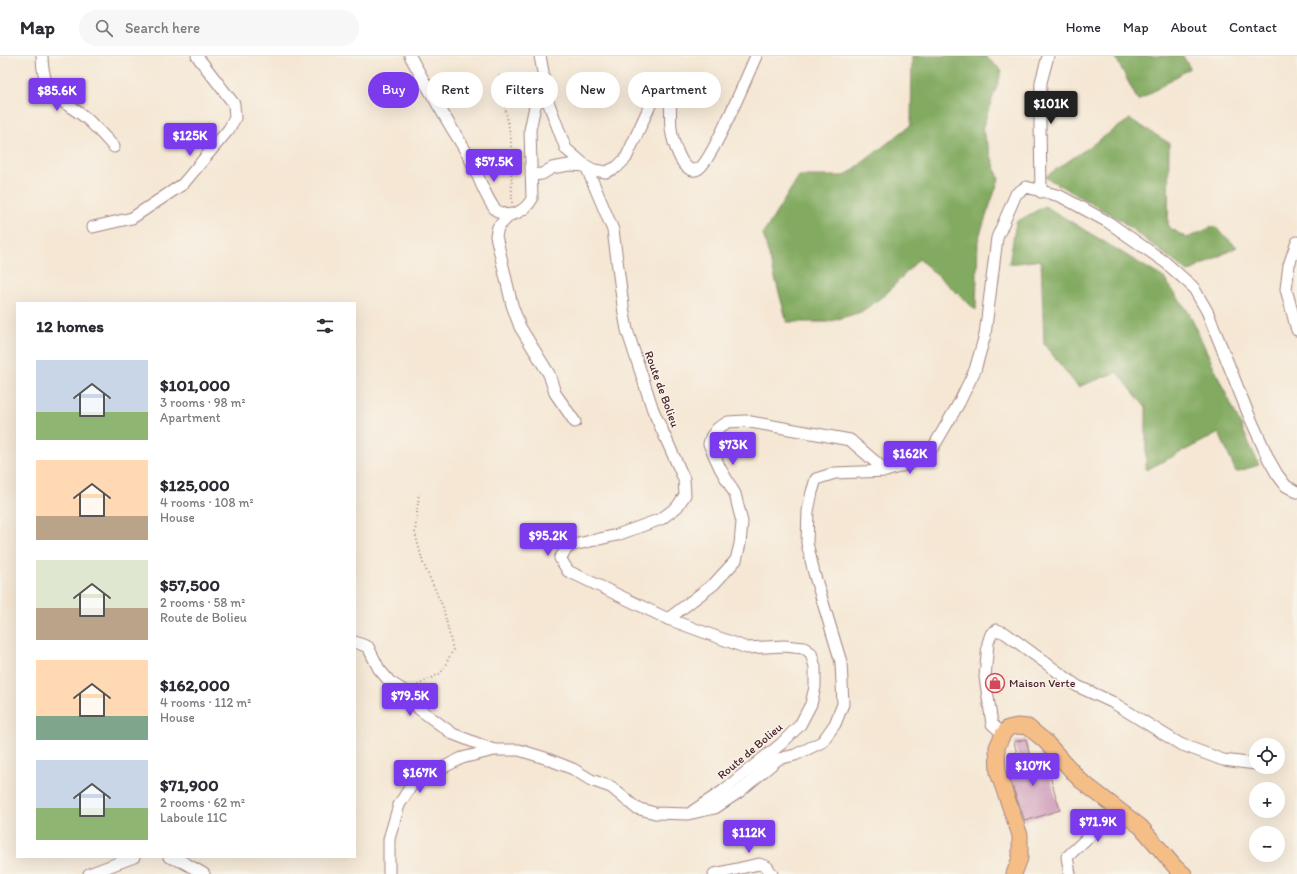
<!DOCTYPE html>
<meta charset="utf-8">
<style>
:root{--surface:#fff;--page:#f7f7f7;--text:#2b2b33;--muted:#7c7c81;--line:#e1e1e2;--accent:#7c3aed}
body{margin:0;font-family:Itim,sans-serif;background:var(--page);color:var(--text);height:100vh;display:flex;flex-direction:column;font-size:15px;white-space:nowrap}
*{box-sizing:border-box;margin:0}
p{font-size:13px;color:var(--muted)}
.icon{flex:none;width:22px;height:22px;fill:none;stroke:currentColor;stroke-width:2;stroke-linecap:round;stroke-linejoin:round}
.map{position:relative;flex:1;overflow:hidden}
.panel{position:absolute;left:16px;top:246px;width:340px;height:556px;display:flex;flex-direction:column;background:var(--surface);border-radius:0px;box-shadow:0 4px 16px #0002}
.panel>*{flex:none}
.banner{position:absolute;left:368px;top:16px;width:380px;height:36px;display:flex;gap:8px}
.tools{position:absolute;left:1249px;top:682px;display:grid;gap:8px}
.tools a{display:grid;place-items:center;width:36px;height:36px;border-radius:50%;background:var(--surface);box-shadow:0 4px 16px #0002;font-size:20px}
.price{position:absolute;translate:-50% -34px;padding:0 9px;border-radius:4px;background:var(--accent);color:#fff;font-size:13px;line-height:26px;filter:drop-shadow(0 1px 2px #0008)}
.price::after{content:'';position:absolute;left:50%;top:24px;width:12px;height:9px;margin-left:-6px;background:inherit;clip-path:polygon(0 0,100% 0,50% 100%)}
.price.on{background:#222;color:#fff}
ul{padding:0;list-style:none}
li{display:flex;align-items:center;gap:12px;height:100px;padding:0 20px}
li span{display:grid;place-items:center;flex:none;width:112px;height:80px;border-radius:0px;color:#555}
li>.icon{margin-inline-start:auto}
span .icon{width:48px;height:48px;fill:#fffc;stroke-width:1}
li b{font-size:17px}
h2{display:flex;justify-content:space-between;align-items:center;height:48px;padding:0 20px;font-size:17px}
.pill{padding:0 14px;border-radius:18px;background:var(--surface);box-shadow:0 4px 16px #0002;font-size:14px;line-height:36px}
.pill.on{background:var(--accent);color:#fff}
header{display:flex;align-items:center;gap:24px;box-sizing:border-box;height:56px;padding:0 20px;background:var(--surface);border-bottom:1px solid var(--line)}
header strong{font-size:19px}
nav{display:flex;gap:22px;margin-inline-start:auto;font-size:14px}
.search{width:280px;height:36px;background:var(--page);display:flex;align-items:center;gap:10px;box-sizing:border-box;padding:0 14px;border-radius:22px;color:var(--muted);font-size:15px}
.map>svg:first-child{display:block}
.forest{fill:#82aa61;stroke:#666446}
.building{fill:#cc97b8}
.lines{fill:none;stroke-linecap:round;stroke-linejoin:round}
.minor-casing{stroke:#a08380;stroke-width:13}
.major-casing{stroke:#a08380;stroke-width:17}
.path{stroke:#a08380;stroke-width:2;stroke-dasharray:1 3;stroke-linecap:butt}
.minor{stroke:#fff;stroke-width:11}
.major{stroke:#f6be87;stroke-width:15}
.labels{text-anchor:middle;stroke-width:3;stroke-linejoin:round;paint-order:stroke}
.street-label{font-size:12px;fill:#4a1f2b;stroke:#f7f3e8}
.poi-label{font-size:12px;fill:#4a1f2b;stroke:#f7f3e8;text-anchor:start}
</style>
<header>
<strong>Map</strong>
<div class="search"><svg class="icon" aria-label="search" viewBox="0 0 24 24"><circle cx="10" cy="10" r="6"/><path d="M15 15l6 6"/></svg>Search here</div>
<nav><a>Home</a><a>Map</a><a>About</a><a>Contact</a></nav>
</header>
<div class="map">
<svg width="1297" height="818" viewBox="0 0 1297 818">
<rect width="100%" height="100%" fill="#f7f3e8"/>
<filter id="ink" filterUnits="userSpaceOnUse"><feTurbulence type="fractalNoise" baseFrequency=".025" numOctaves="2"/><feDisplacementMap in="SourceGraphic" scale="8" xChannelSelector="R" yChannelSelector="G"/><feConvolveMatrix kernelMatrix="1 2 1 2 8 2 1 2 1" color-interpolation-filters="sRGB"/></filter>
<filter id="wash" filterUnits="userSpaceOnUse"><feTurbulence type="fractalNoise" baseFrequency=".012" numOctaves="4" result="noise"/><feDisplacementMap in="SourceGraphic" scale="16" xChannelSelector="R" yChannelSelector="G"/><feGaussianBlur stdDeviation="0.9" result="paint"/><feColorMatrix in="noise" values="0 0 0 0 0 0 0 0 0 0 0 0 0 0 0 0 0 1.4 0 .05"/><feComposite in="paint" operator="in"/></filter>
<g filter="url(#wash)">
<rect width="100%" height="100%" fill="#f5e7d4"/>
<!-- forest -->
<g class="forest">
<path d="M 912,0 L 985,0 L 1002,15 L 982,73 L 999,123 L 978,184 L 976,254 L 919,203 L 886,238 L 861,256 L 828,266 L 787,266 L 763,178 L 799,120 L 845,120 L 911,69 Z"/>
<path d="M 1115,0 L 1183,0 L 1190,12 L 1138,45 Z"/>
<path d="M 1130,63 L 1169,87 L 1168,171 L 1187,182 L 1214,170 L 1237,191 L 1188,216 L 1120,164 L 1045,121 Z"/>
<path d="M 1045,150 L 1164,222 L 1189,257 L 1259,409 L 1236,416 L 1219,377 L 1146,414 L 1146,352 L 1117,316 L 1078,331 L 1044,288 L 1041,204 L 1009,208 L 1016,166 Z"/>
</g>
<g id="blocks">
<!-- building -->
<path class="building" d="M 1026,683 L 1033,714 L 1047,710 L 1060,754 L 1025,765 L 1009,721 L 1022,718 L 1014,686 Z"/>
</g>
</g>
<g filter="url(#ink)">
<use href="#blocks" fill-opacity="0" stroke="#a08380" stroke-width="1"/>
<g class="lines">
<defs>
<g id="minor">
<path d="M 42,0 C 42,12 45,32 55,40 C 65,48 76,54 86,62 C 96,71 105,81 114,91"/>
<path d="M 410,0 C 423,24 437,47 451,71 C 458,82 465,93 471,105 C 478,118 486,144 496,154 C 509,165 525,155 532,143 L 530,74 L 535,50 L 544,35"/>
<path d="M 540,0 L 543,16 L 544,35 L 566,93 L 586,110 L 594,114 L 606,116 L 617,111 L 626,102 L 652,45 C 659,37 663,37 670,45 C 671,54 670,63 671,72 C 672,82 682,121 698,113 C 711,107 748,18 756,0"/>
<path d="M 586,110 L 613,174 L 624,257 L 627,274 L 653,354 L 684,423 L 685,439 L 677,451 L 661,463 L 617,479 L 569,490 L 560,502 L 568,515 L 668,563 L 747,592 L 784,590 L 804,592 L 811,597 L 815,611 L 815,631 L 811,648 L 800,669 L 781,688 L 741,720 L 723,735 L 693,755"/>
<path d="M 531,119 L 542,118 L 552,112 L 569,109 L 586,110"/>
<path d="M 1041,136 L 1040,65 L 1041,26 L 1048,0"/>
<path d="M 511,158 L 498,171 L 496,180 L 512,249 L 520,271 L 549,318 L 555,337 L 575,366"/>
<path d="M 93,171 L 132,162 L 183,128 L 229,73 L 235,62 L 234,48 L 197,0"/>
<path d="M 1297,186 L 1289,209 L 1286,233 L 1297,274"/>
<path d="M 668,563 L 714,528 L 736,504 L 740,488 L 742,466 L 735,438 L 720,412 L 709,388 L 711,381 L 718,372 L 728,366 L 745,365 L 850,384 L 886,415"/>
<path d="M 355,586 L 368,591 L 379,613 L 390,626 L 406,636 L 419,653 L 453,678 L 494,694"/>
<path d="M 1003,678 L 992,668 L 985,621 L 988,587 L 991,578 L 997,574 L 1005,577 L 1077,630 L 1112,646 L 1180,688 L 1223,704 L 1256,708"/>
<path d="M 169,801 L 183,806 L 204,818"/>
<path d="M 89,818 L 134,801"/>
<path d="M 389,818 L 389,783 L 399,749 L 411,730 L 428,719 L 462,702 L 494,694 L 519,694 L 545,702 L 573,713 L 591,724 L 611,731 L 636,752 L 655,757 L 688,758 L 715,752 L 739,736 L 778,703 L 795,699 L 822,686 L 835,668 L 843,648 L 841,606 L 814,517 L 807,487 L 808,455 L 812,436 L 816,423 L 835,417 L 886,415 L 911,407 L 934,390 L 959,347 L 975,314 L 985,279 L 997,182 L 1016,138 L 1026,131 L 1060,140 L 1108,166 L 1165,206 L 1193,231 L 1207,255 L 1248,357 L 1269,404 L 1277,418 L 1286,430 L 1297,436"/>
<path d="M 714,818 L 759,808 L 767,811 L 772,818"/>
<path d="M 1070,818 L 1067,801 L 1117,754"/>
</g>
<path id="major" d="M 1014,818 L 1020,802 L 1020,779 L 998,717 L 997,691 L 1003,678 L 1008,672 L 1017,670 L 1028,671 L 1045,685 L 1080,724 L 1141,771 L 1176,812 L 1184,818"/>
</defs>
<!-- minor casing -->
<use href="#minor" class="minor-casing"/>
<!-- major casing -->
<use href="#major" class="major-casing"/>
<!-- path -->
<g class="path">
<path d="M 499,19 L 511,83 L 512,147"/>
<path d="M 414,631 L 441,617 L 453,594 L 443,551 L 423,507 L 415,477 L 419,437"/>
</g>
<!-- minor -->
<use href="#minor" class="minor"/>
<!-- major -->
<use href="#major" class="major"/>
</g>
</g>
<!-- icons -->
<defs>
<symbol id="shop-ring" viewBox="-11 -11 22 22"><circle r="9.5" fill="#f7f3e8" stroke="#d1495b" stroke-width="1.5"/><path d="M-5-2.5h2.3a2.7 3.5 0 0 1 5.4 0H5L5.5 6h-11ZM-1.5-2.5h3a1.5 2.3 0 0 0-3 0Z" fill="#d1495b"/></symbol>
</defs>
<g fill-rule="evenodd">
<use href="#shop-ring" x="984" y="616" width="22" height="22"/>
</g>
<g class="labels">
<!-- street labels -->
<g class="street-label">
<text transform="translate(662 333) rotate(70)" y="4">Route de Bolieu</text>
<text transform="translate(750 695) rotate(-40)" y="4">Route de Bolieu</text>
</g>
<!-- poi labels -->
<g class="poi-label">
<text x="1009" y="631">Maison Verte</text>
</g>
</g>
</svg>
<div class="tools">
<a><svg class="icon" aria-label="locate" viewBox="0 0 24 24"><circle cx="12" cy="12" r="6"/><path d="M12 2v4M12 18v4M2 12h4M18 12h4"/></svg></a>
<a>+</a>
<a>−</a>
</div>
<b class="price" style="left:57px;top:56px">$85.6K</b>
<b class="price on" style="left:1051px;top:69px">$101K</b>
<b class="price" style="left:190px;top:101px">$125K</b>
<b class="price" style="left:494px;top:127px">$57.5K</b>
<b class="price" style="left:733px;top:410px">$73K</b>
<b class="price" style="left:910px;top:419px">$162K</b>
<b class="price" style="left:548px;top:501px">$95.2K</b>
<b class="price" style="left:410px;top:661px">$79.5K</b>
<b class="price" style="left:1033px;top:731px">$107K</b>
<b class="price" style="left:420px;top:738px">$167K</b>
<b class="price" style="left:1098px;top:787px">$71.9K</b>
<b class="price" style="left:749px;top:798px">$112K</b>
<div class="banner">
<a class="pill on">Buy</a>
<a class="pill">Rent</a>
<a class="pill">Filters</a>
<a class="pill">New</a>
<a class="pill">Apartment</a>
</div>
<section class="panel">
<h2>12 homes<svg class="icon" aria-label="filters" viewBox="0 0 24 24"><path d="M4 7h16M4 17h16"/><circle cx="9" cy="7" r="2"/><circle cx="15" cy="17" r="2"/></svg></h2>
<ul>
<li><span style="background:linear-gradient(#c9d6e8 65%,#8fb573 0)"><svg class="icon" aria-label="home" viewBox="0 0 24 24"><path d="M3 11l9-7 9 7M6 9v11h12V9"/></svg></span><div><b>$101,000</b><p>3 rooms · 98 m²</p><p>Apartment</p></div></li>
<li><span style="background:linear-gradient(#ffd9b3 70%,#b9a48a 0)"><svg class="icon" aria-label="home" viewBox="0 0 24 24"><path d="M3 11l9-7 9 7M6 9v11h12V9"/></svg></span><div><b>$125,000</b><p>4 rooms · 108 m²</p><p>House</p></div></li>
<li><span style="background:linear-gradient(#dfe7d0 60%,#b9a48a 0)"><svg class="icon" aria-label="home" viewBox="0 0 24 24"><path d="M3 11l9-7 9 7M6 9v11h12V9"/></svg></span><div><b>$57,500</b><p>2 rooms · 58 m²</p><p>Route de Bolieu</p></div></li>
<li><span style="background:linear-gradient(#ffd9b3 70%,#7fa58c 0)"><svg class="icon" aria-label="home" viewBox="0 0 24 24"><path d="M3 11l9-7 9 7M6 9v11h12V9"/></svg></span><div><b>$162,000</b><p>4 rooms · 112 m²</p><p>House</p></div></li>
<li><span style="background:linear-gradient(#c9d6e8 60%,#8fb573 0)"><svg class="icon" aria-label="home" viewBox="0 0 24 24"><path d="M3 11l9-7 9 7M6 9v11h12V9"/></svg></span><div><b>$71,900</b><p>2 rooms · 62 m²</p><p>Laboule 11C</p></div></li>
</ul>
</section>
</div>
